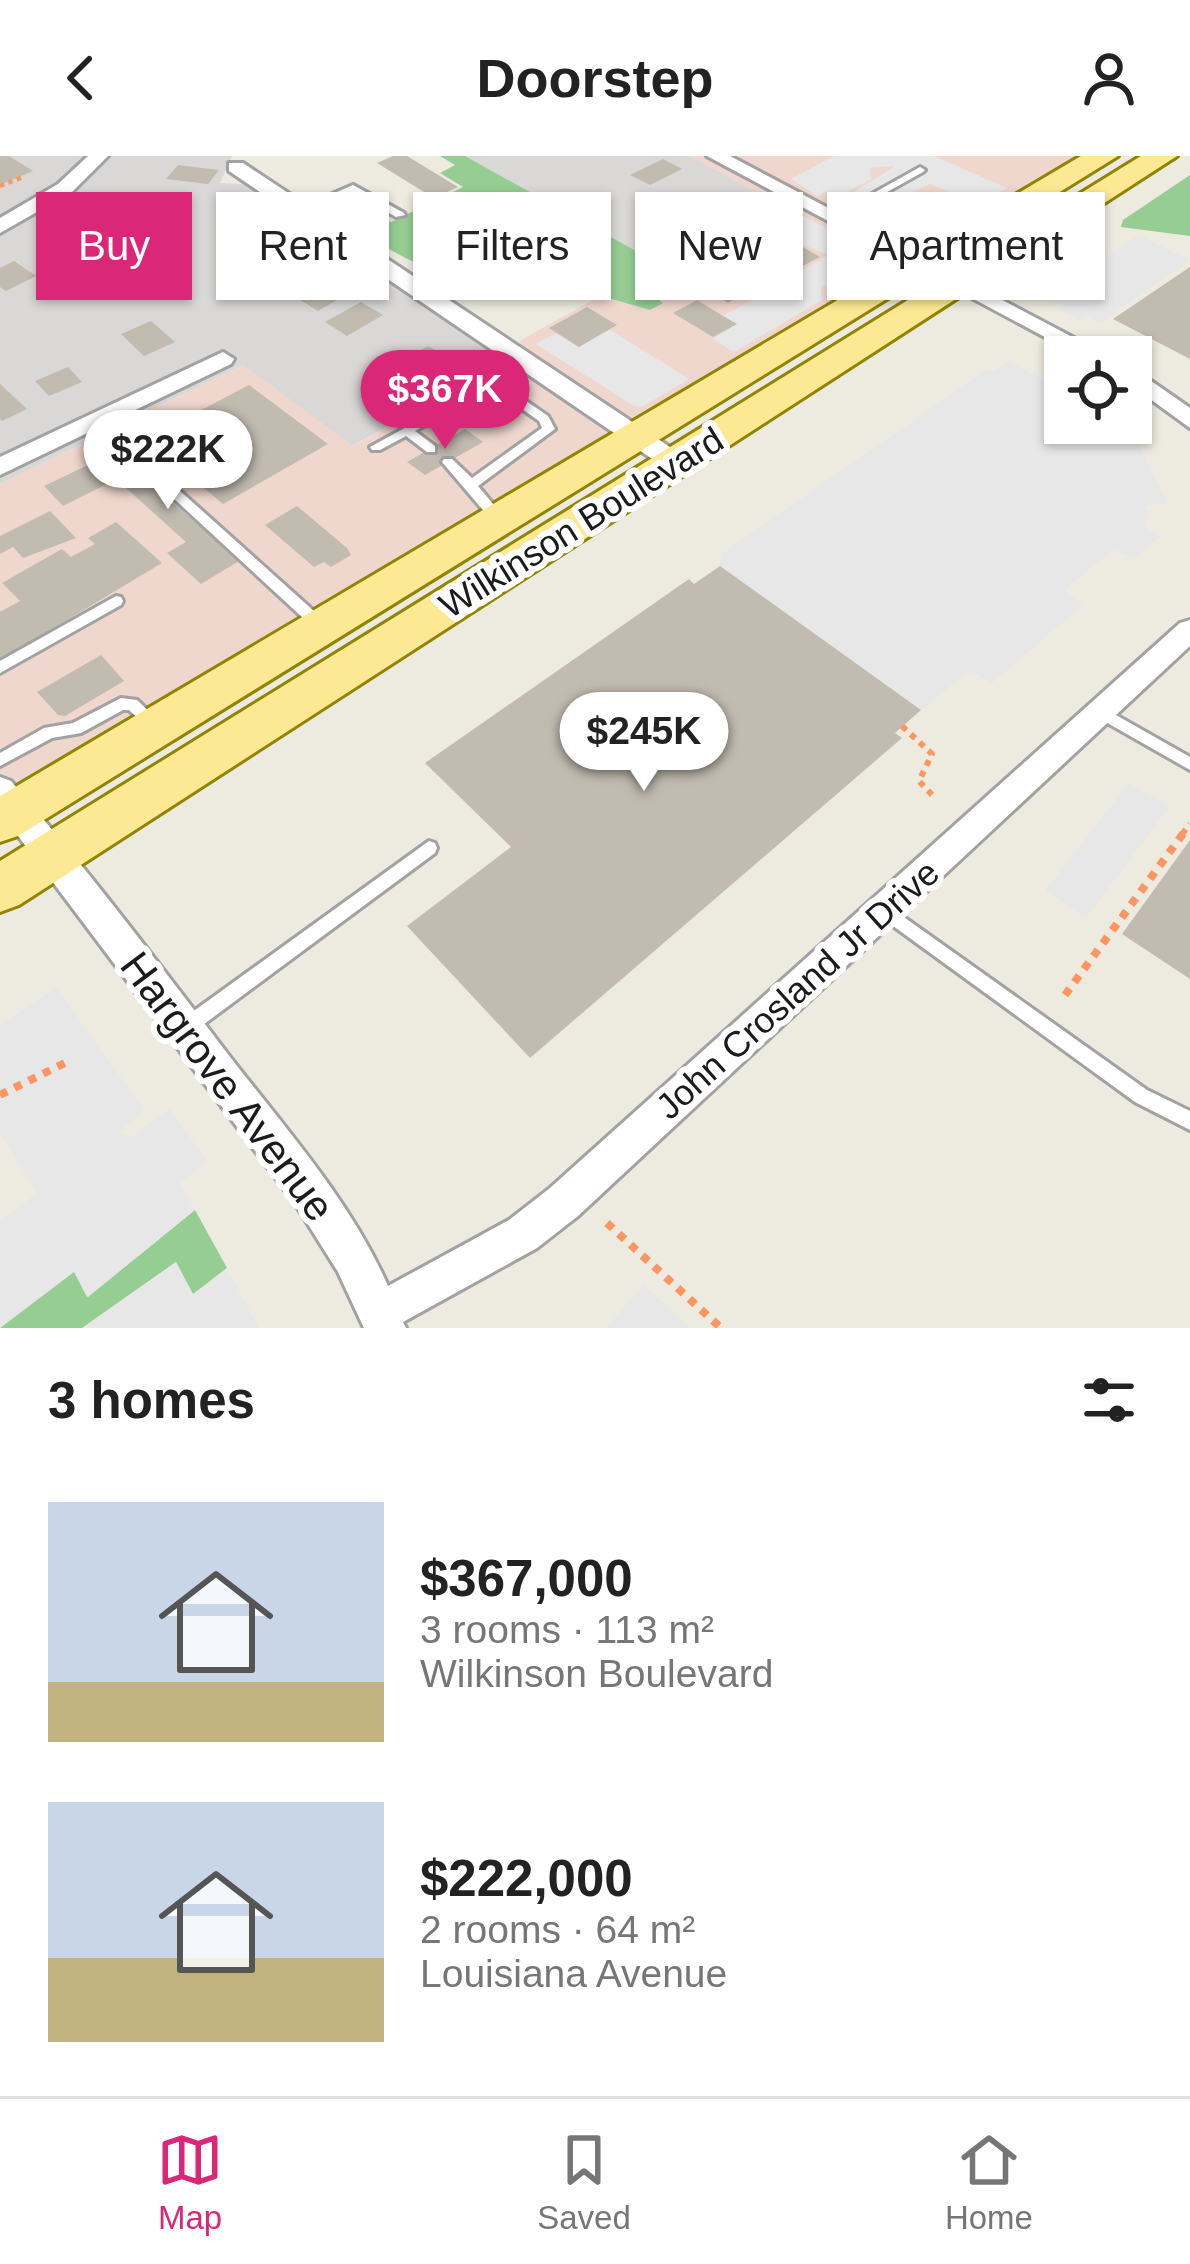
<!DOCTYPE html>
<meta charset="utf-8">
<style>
:root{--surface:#fff;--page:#f6f6f6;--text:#222;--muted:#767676;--line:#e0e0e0;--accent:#db2777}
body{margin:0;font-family:Helvetica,sans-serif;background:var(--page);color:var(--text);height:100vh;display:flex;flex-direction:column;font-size:45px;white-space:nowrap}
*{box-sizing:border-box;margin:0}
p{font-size:39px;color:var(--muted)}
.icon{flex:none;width:66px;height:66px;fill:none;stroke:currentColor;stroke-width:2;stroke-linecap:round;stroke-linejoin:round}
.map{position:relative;height:1172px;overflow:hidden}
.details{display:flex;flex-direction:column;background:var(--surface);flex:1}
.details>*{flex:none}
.banner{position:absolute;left:36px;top:36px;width:1119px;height:108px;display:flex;gap:24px}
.buttons{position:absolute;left:1044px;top:180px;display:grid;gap:24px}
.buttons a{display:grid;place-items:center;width:108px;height:108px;border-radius:0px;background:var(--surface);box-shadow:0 3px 9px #0004;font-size:60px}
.price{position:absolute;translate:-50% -102px;padding:0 27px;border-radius:42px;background:#fff;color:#222;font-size:39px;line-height:78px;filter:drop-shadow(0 3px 6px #0008)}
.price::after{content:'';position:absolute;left:50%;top:72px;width:36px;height:27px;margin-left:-18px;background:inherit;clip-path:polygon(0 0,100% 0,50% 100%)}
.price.selected{background:var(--accent);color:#fff}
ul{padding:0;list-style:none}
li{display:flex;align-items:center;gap:36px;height:300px;padding:0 48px}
li span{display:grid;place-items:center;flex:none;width:336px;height:240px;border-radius:0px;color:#555}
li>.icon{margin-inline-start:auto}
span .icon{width:144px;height:144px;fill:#fffc;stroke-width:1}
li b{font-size:51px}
h2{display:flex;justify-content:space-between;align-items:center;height:144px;padding:0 48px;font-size:51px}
.chip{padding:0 42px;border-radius:0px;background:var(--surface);box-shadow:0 3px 9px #0004;font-size:42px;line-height:108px}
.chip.selected{background:var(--accent);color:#fff}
header{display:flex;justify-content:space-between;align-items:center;height:156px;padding:0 48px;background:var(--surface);font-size:54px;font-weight:800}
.menu{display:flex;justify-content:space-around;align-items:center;height:168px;border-top:3px solid var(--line);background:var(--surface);font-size:33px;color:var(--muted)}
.menu a{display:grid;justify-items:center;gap:6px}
.menu .selected{color:var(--accent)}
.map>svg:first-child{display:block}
.residential{fill:#d9d8d7}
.commercial{fill:#efd7ce}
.forest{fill:#96cd93}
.parking{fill:#e7e7e7}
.building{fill:#c1bbb0}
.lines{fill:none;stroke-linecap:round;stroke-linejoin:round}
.service-casing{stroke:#a2a2a2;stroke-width:6}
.minor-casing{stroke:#a2a2a2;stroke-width:6}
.primary-casing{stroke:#918400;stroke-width:6}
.path-far2{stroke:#fb9662;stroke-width:4.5;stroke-dasharray:4.5 4.5;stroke-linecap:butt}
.path-far1{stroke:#fb9662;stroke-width:6;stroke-dasharray:6 6;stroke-linecap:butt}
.path{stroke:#fb9662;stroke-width:8;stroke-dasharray:8 8;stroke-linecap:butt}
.service{fill:#fff;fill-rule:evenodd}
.minor{fill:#fff;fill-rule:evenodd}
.primary{fill:#fde994;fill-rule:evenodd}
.labels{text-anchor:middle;stroke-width:12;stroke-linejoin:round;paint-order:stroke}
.street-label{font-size:36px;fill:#1b1b1b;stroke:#fff}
.near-street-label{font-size:42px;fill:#1b1b1b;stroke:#fff}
</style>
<header><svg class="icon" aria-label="back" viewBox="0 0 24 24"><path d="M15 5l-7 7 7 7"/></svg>Doorstep<svg class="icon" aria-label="person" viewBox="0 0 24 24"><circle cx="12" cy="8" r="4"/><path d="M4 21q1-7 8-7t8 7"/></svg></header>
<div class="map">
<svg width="1190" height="1172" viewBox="0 0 1190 1172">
<rect width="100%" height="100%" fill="#edebe0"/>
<!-- residential -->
<g class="residential">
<path d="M 0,0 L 232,0 L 220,27 L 243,28 L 507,204 L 352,290 L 243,209 L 0,328 Z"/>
<path d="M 465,0 L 689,0 L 772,43 L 701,82 L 700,92 L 665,111 Z"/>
</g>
<!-- commercial -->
<path class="commercial" d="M 689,0 L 1076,0 L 0,651 L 0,328 L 243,209 L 353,290 L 507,204 L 521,184 L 600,140 L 650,154 L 662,147 L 636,130 L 699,93 L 701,82 L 771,44 Z"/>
<!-- forest -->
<g class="forest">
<path d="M 440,0 L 465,0 L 665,111 L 636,130 L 663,147 L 650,154 L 580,134 L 604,118 L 580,105 L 571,111 L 519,84 L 469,75 L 464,81 L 491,106 C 435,137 376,83 330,54 L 338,45 L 353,44 L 391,66 L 463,31 L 440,17 L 455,9 Z"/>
<path d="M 1190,19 L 1190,80 L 1121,71 L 1123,64 Z"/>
<path d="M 195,1054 L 227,1112 L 193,1139 L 176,1106 L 82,1172 L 0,1172 L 74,1115 L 88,1141 Z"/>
</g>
<!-- parking -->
<g class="parking">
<path d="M 834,0 L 934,0 L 1007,32 L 968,55 L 942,43 L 951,36 L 930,28 L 884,49 L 846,41 L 895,10 L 870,12 L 871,23 L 835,43 L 827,35 L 817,40 L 791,23 Z"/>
<path d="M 772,43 L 850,85 L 842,91 L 864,91 L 879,98 L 821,132 L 822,144 L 734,196 L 713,183 L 736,168 L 723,160 L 771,133 L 784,140 L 801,130 L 790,122 L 828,99 L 780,79 L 728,106 L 698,91 L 701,82 Z"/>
<path d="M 1139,79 L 1190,104 L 1100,167 L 1086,160 L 1079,164 L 1057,153 L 1063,149 L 1047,141 Z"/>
<path d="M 609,173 L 689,223 L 642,251 L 634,250 L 536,188 L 556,177 L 579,191 Z"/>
<path d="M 1009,205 L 1065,235 L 1065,267 L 1115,267 L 1109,275 L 1133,276 L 1167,347 L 1145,350 L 1149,357 L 1144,371 L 1160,381 L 1135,402 L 1113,394 L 1065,434 L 1083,449 L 992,527 L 969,515 L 921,554 L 720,410 L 721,398 L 986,214 L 995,215 Z"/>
<path d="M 1128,628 L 1170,650 L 1086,762 L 1045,735 Z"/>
<path d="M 56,831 L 144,954 L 118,977 L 132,981 L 169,953 L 207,1005 L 180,1027 L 195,1054 L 87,1141 L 74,1116 L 0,1172 L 0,1066 L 37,1037 L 0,977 L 0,869 Z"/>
<path d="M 176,1106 L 193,1138 L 227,1112 L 259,1172 L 90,1172 L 88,1168 Z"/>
<path d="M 644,1129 L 690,1172 L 606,1172 Z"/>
</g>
<!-- building -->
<g class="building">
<path d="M 0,0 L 9,0 L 33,15 L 0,29 Z"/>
<path d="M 393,0 L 407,0 L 458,31 L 434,42 L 377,7 Z"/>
<path d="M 663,3 L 682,13 L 650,29 L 630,19 Z"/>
<path d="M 178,9 L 219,14 L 208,28 L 166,23 Z"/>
<path d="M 911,37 L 935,48 L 927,53 L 935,57 L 901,78 L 848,49 L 859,44 L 886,50 Z"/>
<path d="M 725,38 L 749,50 L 713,70 L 689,57 Z"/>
<path d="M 249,76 L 272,89 L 258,97 L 235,83 Z"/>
<path d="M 780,79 L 801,90 L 820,101 L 797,113 L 757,91 Z"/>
<path d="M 60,82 L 84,95 L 59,108 L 36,95 Z"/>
<path d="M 745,97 L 790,122 L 802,129 L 783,140 L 726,108 Z"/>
<path d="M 309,103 L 329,114 L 285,138 L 265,126 Z"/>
<path d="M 14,105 L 36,120 L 6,135 L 0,131 L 0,112 Z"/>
<path d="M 580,109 L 598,119 L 576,132 L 558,123 Z"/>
<path d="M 1190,111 L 1190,203 L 1113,163 Z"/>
<path d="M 716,116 L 749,135 L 728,147 L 695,128 Z"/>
<path d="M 336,121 L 356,133 L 318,155 L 297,142 Z"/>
<path d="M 697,144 L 723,160 L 737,168 L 713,181 L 673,157 Z"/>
<path d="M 361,146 L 383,159 L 347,180 L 325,166 Z"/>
<path d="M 587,151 L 617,169 L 579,191 L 549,172 Z"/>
<path d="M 151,165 L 175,186 L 144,200 L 121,178 Z"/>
<path d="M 428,190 L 460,209 L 417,235 L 386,214 Z"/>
<path d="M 68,211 L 82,226 L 49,240 L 35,225 Z"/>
<path d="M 0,228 L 27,253 L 2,265 L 0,263 Z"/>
<path d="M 249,229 L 328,288 L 223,348 L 162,297 L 181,286 L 165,273 Z"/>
<path d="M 465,273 L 483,286 L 425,319 L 407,306 Z"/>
<path d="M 130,286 L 180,329 L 163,338 L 239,405 L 201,428 L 167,397 L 186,386 L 95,304 Z"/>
<path d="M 88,309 L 107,328 L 63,350 L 44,330 Z"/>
<path d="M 297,350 L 347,392 L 351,399 L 331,411 L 324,406 L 314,411 L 265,369 Z"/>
<path d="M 50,355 L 76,382 L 23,402 L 13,391 L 0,398 L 0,380 Z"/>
<path d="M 116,366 L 162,407 L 0,504 L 0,456 L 20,445 L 2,427 L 62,393 L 71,401 L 95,388 L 88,382 Z"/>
<path d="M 720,410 L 921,554 L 895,577 L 902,582 L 530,902 L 407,770 L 511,691 L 425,607 L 689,423 L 694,428 Z"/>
<path d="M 101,499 L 124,525 L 65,560 L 58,559 L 37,536 Z"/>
<path d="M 1190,684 L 1190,823 L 1122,778 Z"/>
</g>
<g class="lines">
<defs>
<g id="service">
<path d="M 920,11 L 925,14 L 923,16 L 871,45 L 863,43 Z"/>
<path d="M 353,29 L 404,57 L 405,59 L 396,61 L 352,36 L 307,55 L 298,53 Z"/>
<path d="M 529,204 L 535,207 L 533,209 L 500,227 L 548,260 L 555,273 L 478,330 L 504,361 L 505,364 L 504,367 L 494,367 L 442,306 L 444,303 L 452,303 L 472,322 L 542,272 L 539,265 L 492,232 L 415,275 L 435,290 L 435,296 L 427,296 L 406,280 L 380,294 L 372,294 L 370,291 Z"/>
<path d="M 115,251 L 161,288 L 161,294 L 153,294 L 111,258 L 111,252 Z"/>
<path d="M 175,333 L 179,334 L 325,465 L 327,469 L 325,473 L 315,473 L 171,340 L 169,337 Z"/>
<path d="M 116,440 L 121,441 L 123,445 L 121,449 L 0,517 L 0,505 Z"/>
<path d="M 121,542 L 137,544 L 159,565 L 161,569 L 159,573 L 149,573 L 129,554 L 123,554 L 81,577 L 52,582 L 0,610 L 0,597 L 44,572 L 73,567 Z"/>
<path d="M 1100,550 L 1190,601 L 1190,614 L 1095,560 L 1093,556 L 1095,552 Z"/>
<path d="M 429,685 L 435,687 L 437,692 L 435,697 L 192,877 L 186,879 L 180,877 L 177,871 L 180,865 Z"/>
<path d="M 884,747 L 1147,934 L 1190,955 L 1190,974 L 1135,946 L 878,759 L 876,754 L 878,749 Z"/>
</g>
<g id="minor">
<path d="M 88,0 L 108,0 L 72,36 L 0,77 L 0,62 L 58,28 Z"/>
<path d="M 707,0 L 730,0 L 1110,201 L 1082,201 Z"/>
<path d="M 229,7 L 243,7 L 685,301 L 688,307 L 685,313 L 667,313 L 229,15 Z"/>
<path d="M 223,196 L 234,203 L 231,208 L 0,319 L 0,301 Z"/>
<path d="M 1131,211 L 1190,252 L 1190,272 L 1131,229 Z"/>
<path d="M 1190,464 L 1190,490 L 578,1060 L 537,1092 L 403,1166 L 406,1172 L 364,1172 L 338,1116 L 296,1049 L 0,656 L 0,621 L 11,625 C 87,713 157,805 227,897 C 284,971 350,1044 388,1130 L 509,1064 L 550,1032 L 1180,467 Z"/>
</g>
<g id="primary">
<path d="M 1081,0 L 1118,0 L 18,680 L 0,686 L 0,640 Z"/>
<path d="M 1141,0 L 1177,0 L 19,749 L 0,756 L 0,705 Z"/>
</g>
</defs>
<!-- service casing -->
<use href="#service" class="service-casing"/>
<!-- minor casing -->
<use href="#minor" class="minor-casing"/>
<!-- primary casing -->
<use href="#primary" class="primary-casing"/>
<!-- path-far2 -->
<path class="path-far2" d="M 0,30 L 25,20"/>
<!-- path-far1 -->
<g class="path-far1">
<path d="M 902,570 L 932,598 L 919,625 L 935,642"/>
<path d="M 1182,678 L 1190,668"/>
</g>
<!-- path -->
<g class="path">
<path d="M 1065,839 L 1185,675"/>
<path d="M 0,939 L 71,904"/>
<path d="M 607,1067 L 721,1172"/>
</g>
<!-- service -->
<use href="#service" class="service"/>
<!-- minor -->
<use href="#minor" class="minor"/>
<!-- primary -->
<use href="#primary" class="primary"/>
</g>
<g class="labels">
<!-- street labels -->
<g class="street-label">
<text transform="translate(581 366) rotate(-32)" y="13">Wilkinson Boulevard</text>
<text transform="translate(797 833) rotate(-42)" y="13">John Crosland Jr Drive</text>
</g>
<!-- near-street labels -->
<g class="near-street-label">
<text transform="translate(228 930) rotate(53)" y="15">Hargrove Avenue</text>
</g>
</g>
</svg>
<div class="buttons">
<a><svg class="icon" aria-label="locate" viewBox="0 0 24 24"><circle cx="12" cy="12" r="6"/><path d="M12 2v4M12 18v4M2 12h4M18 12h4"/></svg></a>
</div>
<b class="price selected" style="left:445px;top:296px">$367K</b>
<b class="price" style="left:168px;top:356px">$222K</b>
<b class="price" style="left:644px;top:638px">$245K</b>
<div class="banner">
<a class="chip selected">Buy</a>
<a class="chip">Rent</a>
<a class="chip">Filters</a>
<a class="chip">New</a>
<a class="chip">Apartment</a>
</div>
</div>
<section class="details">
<h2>3 homes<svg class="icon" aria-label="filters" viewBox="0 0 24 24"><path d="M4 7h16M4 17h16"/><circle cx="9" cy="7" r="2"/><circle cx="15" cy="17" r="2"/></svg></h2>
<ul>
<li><span style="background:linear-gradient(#c9d6e8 75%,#c2b280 0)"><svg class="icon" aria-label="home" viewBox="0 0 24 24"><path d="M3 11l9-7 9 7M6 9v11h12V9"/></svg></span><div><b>$367,000</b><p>3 rooms · 113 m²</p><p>Wilkinson Boulevard</p></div></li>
<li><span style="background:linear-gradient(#c9d6e8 65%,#c2b280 0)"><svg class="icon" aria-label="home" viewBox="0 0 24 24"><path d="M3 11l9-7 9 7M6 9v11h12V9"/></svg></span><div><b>$222,000</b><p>2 rooms · 64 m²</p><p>Louisiana Avenue</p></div></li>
</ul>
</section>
<nav class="menu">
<a class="selected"><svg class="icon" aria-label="map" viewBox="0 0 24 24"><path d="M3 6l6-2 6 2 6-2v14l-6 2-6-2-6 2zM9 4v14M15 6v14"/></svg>Map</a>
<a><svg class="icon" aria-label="saved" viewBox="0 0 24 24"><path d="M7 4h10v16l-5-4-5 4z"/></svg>Saved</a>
<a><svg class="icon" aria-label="home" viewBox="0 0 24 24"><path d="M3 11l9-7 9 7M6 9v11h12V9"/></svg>Home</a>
</nav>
